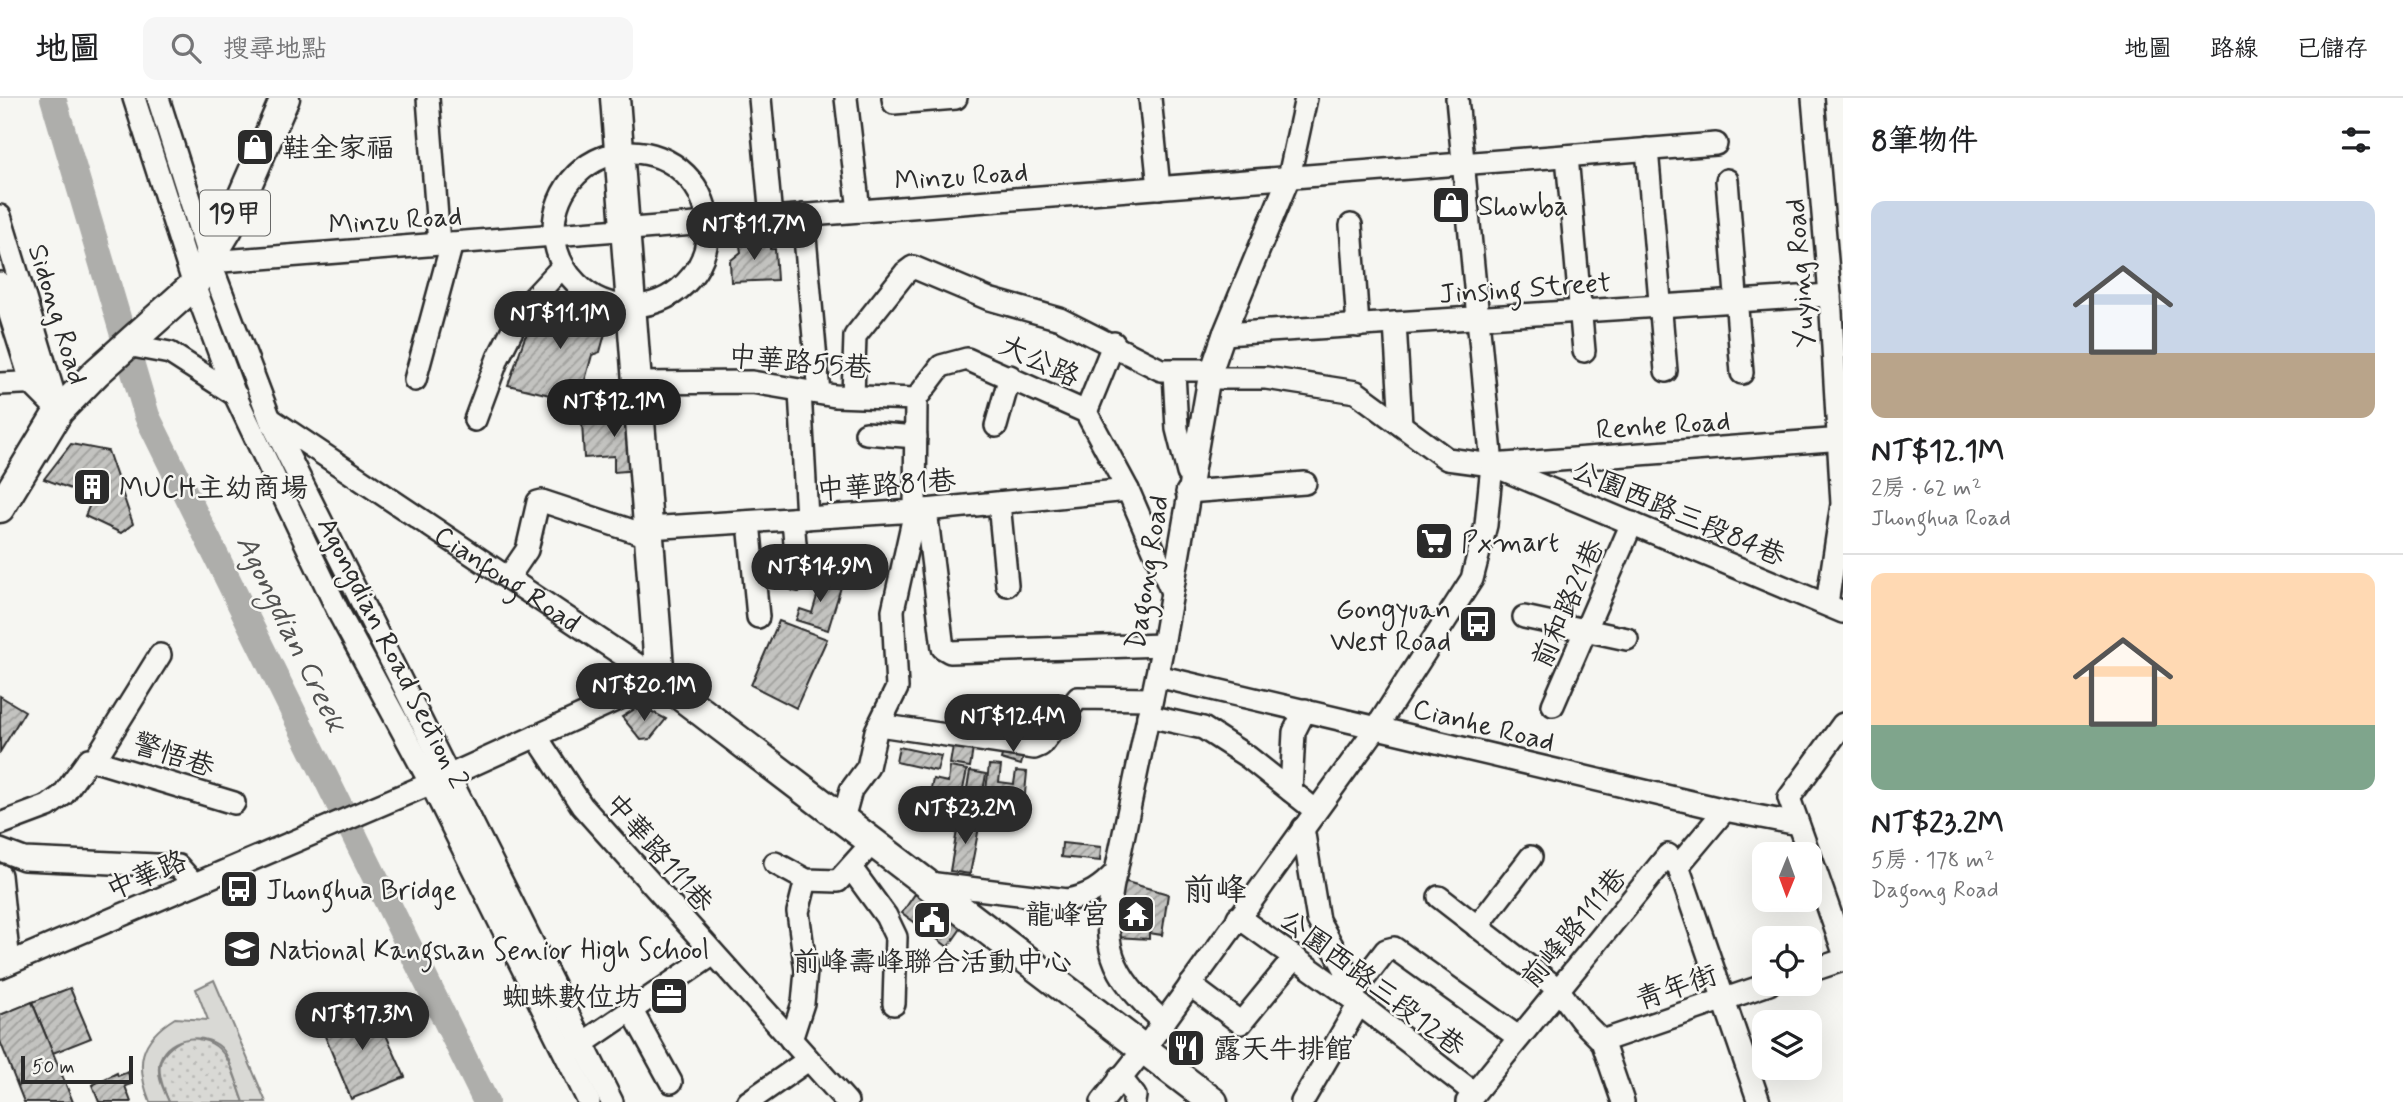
<!DOCTYPE html>
<html lang="zh-TW">
<meta charset="utf-8">
<style>
:root{--surface:#fff;--page:#f6f6f6;--text:#202124;--muted:#757577;--line:#e0e0e0;--accent:#2b2b2b}
body{margin:0;font-family:Mynerve,"LXGW WenKai TC",sans-serif;background:var(--page);color:var(--text);height:100vh;display:flex;flex-direction:column;font-size:26px;white-space:nowrap}
*{box-sizing:border-box;margin:0}
p{font-size:23px;color:var(--muted)}
.icon{flex:none;width:38px;height:38px;fill:none;stroke:currentColor;stroke-width:2;stroke-linecap:round;stroke-linejoin:round}
.map{position:relative;flex:1;overflow:hidden}
.panel{display:flex;flex-direction:column;background:var(--surface);width:560px}
.panel>*{flex:none}
.needle{width:46px;rotate:181deg}
.fabs{position:absolute;left:1752px;top:744px;display:grid;gap:14px}
.fabs a{display:grid;place-items:center;width:70px;height:70px;border-radius:14px;background:var(--surface);box-shadow:0 7px 28px #0002;font-size:35px}
.scale{position:absolute;left:21px;bottom:18px;width:112px;box-sizing:border-box;padding-left:7px;border:4px solid #2b2b2b;border-top:0;font-size:19px;line-height:24px;white-space:nowrap;color:#2b2b2b;-webkit-text-stroke:5px #f6f6f2;paint-order:stroke}
.price{position:absolute;translate:-50% -60px;padding:0 16px;border-radius:24px;background:var(--accent);color:#fff;font-size:23px;line-height:46px;filter:drop-shadow(0 2px 4px #0008)}
.price::after{content:'';position:absolute;left:50%;top:42px;width:21px;height:16px;margin-left:-10px;background:inherit;clip-path:polygon(0 0,100% 0,50% 100%)}
.price.current{background:#222;color:#fff}
ul{padding:0;list-style:none}
li{display:grid;align-content:center;gap:14px;height:371px;padding:0 28px}
li+li{border-top:2px solid var(--line)}
li span{display:grid;place-items:center;height:217px;border-radius:14px;color:#555}
li>.icon{margin-inline-start:auto}
span .icon{width:126px;height:126px;fill:#fffc;stroke-width:1}
li b{font-size:30px}
h2{display:flex;justify-content:space-between;align-items:center;height:84px;padding:0 28px;font-size:30px}
header{display:flex;align-items:center;gap:42px;box-sizing:border-box;height:98px;padding:0 35px;background:var(--surface);border-bottom:2px solid var(--line)}
header strong{font-size:33px}
nav{display:flex;gap:38px;margin-inline-start:auto;font-size:24px}
.search{width:490px;height:63px;background:var(--page);display:flex;align-items:center;gap:18px;box-sizing:border-box;padding:0 24px;border-radius:14px;color:var(--muted);font-size:26px}
main{display:flex;flex:1;min-height:0}
.map>svg:first-child{display:block}
.grass{fill:url(#grass-dots);stroke:#828280;stroke-width:2}
.pitch{fill:#d9d9d5;stroke:#828280;stroke-width:2}
.lines{fill:none;stroke-linecap:round;stroke-linejoin:round}
.river{stroke:#aeaeab;stroke-width:26}
.building{fill:url(#building-hatch);stroke:#2b2b2b;stroke-width:2}
.minor-casing{stroke:#2b2b2b;stroke-width:26}
.major-casing{stroke:#2b2b2b;stroke-width:33}
.minor{stroke:#f6f6f2;stroke-width:21}
.major{stroke:#f6f6f2;stroke-width:28}
.labels{text-anchor:middle;stroke-width:5;stroke-linejoin:round;paint-order:stroke}
.shield{fill:#f6f6f2;stroke:#686867;stroke-width:2}
.shield-label{font-size:26px;font-weight:bold;fill:#2b2b2b}
.poi-label{font-size:28px;fill:#2b2b2b;stroke:#f6f6f2;text-anchor:start}
.street-label{font-size:28px;fill:#2b2b2b;stroke:#f6f6f2}
.water-label{font-size:30px;font-style:italic;fill:#525251;stroke:#f6f6f2}
.quarter-label{font-size:32px;fill:#2b2b2b;stroke:#f6f6f2}
</style>
<header>
<strong>地圖</strong>
<div class="search"><svg class="icon" aria-label="search" viewBox="0 0 24 24"><circle cx="10" cy="10" r="6"/><path d="M15 15l6 6"/></svg>搜尋地點</div>
<nav><a>地圖</a><a>路線</a><a>已儲存</a></nav>
</header>
<main>
<div class="map">
<svg width="1843" height="1004" viewBox="0 0 1843 1004">
<defs>
<pattern id="grass-dots" width="8" height="8" patternUnits="userSpaceOnUse" patternTransform="scale(1.75)"><rect width="8" height="8" fill="#d9d9d5"/><path d="M2 2h.1M6 6h.1" fill="none" stroke="#babab7" stroke-width="1.8" stroke-linecap="round"/></pattern>
<pattern id="building-hatch" width="6" height="6" patternUnits="userSpaceOnUse" patternTransform="scale(1.75)"><rect width="6" height="6" fill="#c3c3c0"/><path d="M-1 1l2-2M0 6l6-6M5 7l2-2" fill="none" stroke="#9f9f9c"/></pattern>
</defs>
<rect width="100%" height="100%" fill="#f6f6f2"/>
<filter id="ink" filterUnits="userSpaceOnUse"><feTurbulence type="fractalNoise" baseFrequency=".0143" numOctaves="2"/><feDisplacementMap in="SourceGraphic" scale="14" xChannelSelector="R" yChannelSelector="G"/><feConvolveMatrix kernelMatrix="1 2 1 2 8 2 1 2 1" color-interpolation-filters="sRGB"/></filter>
<g filter="url(#ink)">
<!-- grass -->
<path class="grass" d="M 186,940 C 228,939 231,971 244,1004 L 169,1004 C 156,974 152,956 186,940 Z"/>
<!-- pitch -->
<path class="pitch" d="M 214,882 L 266,1004 L 244,1004 C 238,989 233,967 224,953 C 209,933 168,937 160,962 C 156,978 163,990 169,1004 L 150,1004 C 135,966 139,942 175,920 L 208,922 L 196,891 Z"/>
<g class="lines">
<!-- river -->
<path class="river" d="M 53,0 L 147,318 L 486,1004"/>
</g>
<!-- building -->
<g class="building">
<path d="M 770,140 L 770,151 L 775,151 L 777,182 L 731,184 L 730,163 L 741,154 L 739,142 Z"/>
<path d="M 572,197 L 594,214 L 610,217 L 600,254 L 592,257 L 579,304 L 508,287 L 525,239 L 543,217 Z"/>
<path d="M 610,308 L 634,308 L 639,372 L 614,374 L 614,358 L 584,360 L 582,324 L 612,321 Z"/>
<path d="M 71,346 L 108,353 L 133,426 L 121,435 L 85,418 L 91,404 L 85,396 L 44,381 Z"/>
<path d="M 807,479 L 841,489 L 828,532 L 796,522 L 800,511 L 812,515 L 818,495 L 803,490 Z"/>
<path d="M 779,523 L 827,541 L 796,610 L 751,587 Z"/>
<path d="M 0,598 L 25,613 L 0,654 Z"/>
<path d="M 635,611 L 647,611 L 666,621 L 650,641 L 641,642 L 622,619 Z"/>
<path d="M 954,642 L 974,645 L 970,669 L 950,666 Z"/>
<path d="M 1005,646 L 1025,652 L 1021,667 L 1001,661 Z"/>
<path d="M 899,649 L 941,658 L 937,673 L 896,664 Z"/>
<path d="M 989,667 L 1001,668 L 999,684 L 1014,686 L 1016,673 L 1027,674 L 1024,706 L 985,701 Z"/>
<path d="M 950,669 L 967,672 L 961,701 L 930,695 L 933,681 L 948,684 Z"/>
<path d="M 970,673 L 986,676 L 981,705 L 965,702 Z"/>
<path d="M 959,721 L 980,724 L 970,776 L 950,773 Z"/>
<path d="M 1062,745 L 1101,749 L 1100,763 L 1061,759 Z"/>
<path d="M 1120,782 L 1168,796 L 1162,837 L 1149,835 L 1149,841 L 1116,839 Z"/>
<path d="M 915,796 L 962,829 L 948,849 L 902,815 Z"/>
<path d="M 70,890 L 91,940 L 53,955 L 32,904 Z"/>
<path d="M 32,904 L 53,955 L 73,1004 L 24,1004 L 0,943 L 0,917 Z"/>
<path d="M 373,908 L 405,979 L 351,1001 L 320,926 Z"/>
<path d="M 128,974 L 131,986 L 125,988 L 131,1004 L 99,1004 L 92,987 L 117,975 L 118,978 Z"/>
</g>
<g class="lines">
<defs>
<g id="minor">
<path d="M 134,0 L 194,187 L 235,297 L 340,517 L 431,686 L 589,1004"/>
<path d="M 158,0 L 210,164 L 270,321 L 612,1004"/>
<path d="M 428,0 L 439,146"/>
<path d="M 760,0 L 771,120"/>
<path d="M 846,0 L 859,113"/>
<path d="M 893,0 L 894,5 L 956,0"/>
<path d="M 1150,0 L 1159,90"/>
<path d="M 1813,0 L 1830,197 L 1842,406 L 1827,506"/>
<path d="M 1647,51 L 1666,273"/>
<circle cx="631" cy="131" r="77"/>
<path d="M 1567,58 L 1584,253"/>
<path d="M 1727,82 L 1742,275"/>
<path d="M 803,117 L 819,295"/>
<path d="M 0,118 L 59,313"/>
<path d="M 1351,127 L 1358,228"/>
<path d="M 210,164 L 1716,46"/>
<path d="M 0,185 L 32,286 L 58,312"/>
<path d="M 1395,225 L 1401,327"/>
<path d="M 1224,236 L 1830,197"/>
<path d="M 127,247 L 170,255 L 237,298"/>
<path d="M 1174,274 L 1177,331 L 1188,375"/>
<path d="M 1209,280 L 1266,280 L 1356,294 L 1447,361 L 1492,367 L 1843,341"/>
<path d="M 415,282 L 452,145"/>
<path d="M 637,285 L 752,284 L 835,298 L 916,301"/>
<path d="M 0,286 L 43,284"/>
<path d="M 800,293 L 807,420"/>
<path d="M 853,298 L 855,238 L 905,175 L 913,169 L 989,201 L 1060,221 L 1161,272 L 1212,272"/>
<path d="M 916,301 L 941,268 L 967,261 L 1086,314 L 1128,392 L 1172,494"/>
<path d="M 1086,314 L 1114,245"/>
<path id="s1" d="M 272,322 L 660,582"/>
<path d="M 475,322 L 498,260 L 523,211 L 563,168"/>
<path d="M 996,328 L 1010,278"/>
<path d="M 866,335 L 916,339"/>
<path d="M 1497,369 L 1843,514"/>
<path d="M 1187,394 L 1305,385"/>
<path d="M 999,405 L 1007,487"/>
<path d="M 926,412 L 942,542 L 943,550 L 950,554 L 1163,547"/>
<path d="M 793,421 L 798,482"/>
<path d="M 749,424 L 758,519"/>
<path d="M 648,430 L 915,413 L 1128,392"/>
<path d="M 508,480 L 527,452 L 538,404 L 542,403 L 648,438"/>
<path d="M 1524,519 L 1627,541"/>
<path d="M 1157,578 L 1725,712 L 1798,726"/>
<path d="M 1553,607 L 1632,425"/>
<path d="M 1148,618 L 1203,630 L 1248,659 L 1315,712"/>
<path d="M 879,627 L 1034,650 L 1041,647 L 1078,600 L 1151,601"/>
<path d="M 536,638 L 582,708 L 847,1004"/>
<path d="M 96,660 L 160,557"/>
<path d="M 1291,693 L 1294,634 L 1305,612"/>
<path d="M 843,721 L 851,692 L 868,669 L 876,633 L 897,590 L 893,512 L 915,413 L 916,301"/>
<path d="M 0,726 L 48,708 L 63,697 L 89,661 L 234,705"/>
<path d="M 1303,730 L 1318,822 L 1356,891"/>
<path d="M 0,752 L 24,761 L 178,768 L 194,786"/>
<path d="M 1809,756 L 1789,700 L 1843,626"/>
<path d="M 1810,757 L 1843,852"/>
<path d="M 775,765 L 806,782 L 838,783 L 873,744"/>
<path d="M 1678,768 L 1759,1004"/>
<path d="M 851,770 L 886,818 L 896,839 L 894,906"/>
<path d="M 1115,776 C 1100,847 1108,875 1164,924"/>
<path d="M 0,777 L 9,865"/>
<path d="M 928,785 L 1067,802 C 1089,798 1101,790 1116,774 L 1163,547 L 1209,280 L 1224,236 L 1289,79 L 1306,0"/>
<path d="M 1439,799 L 1558,891 L 1581,922 L 1602,943 L 1623,1004"/>
<path d="M 1238,819 L 1350,899 L 1473,994"/>
<path d="M 1477,829 L 1531,759"/>
<path d="M 0,869 L 448,678 L 660,582"/>
<path d="M 1810,873 L 1843,862"/>
<path d="M 1190,887 L 1241,925 L 1295,859"/>
<path d="M 1350,899 L 1386,852 L 1394,850 L 1518,939"/>
<path d="M 632,913 L 671,984"/>
<path d="M 791,942 L 803,905 L 806,873 L 798,814 L 806,782"/>
<path d="M 1602,943 L 1769,886"/>
<path d="M 570,954 L 712,857"/>
<path d="M 1120,979 L 1135,998 L 1134,1004"/>
<path d="M 748,1004 L 808,962"/>
<path d="M 1102,1004 L 1145,950 L 1377,629 L 1472,481 L 1486,427 L 1492,367 L 1457,0"/>
<path d="M 1302,1004 L 1359,906"/>
<path d="M 1467,1004 L 1668,757 L 1678,768 L 1725,712"/>
</g>
<g id="major">
<path d="M 615,0 L 660,582 L 1213,1004"/>
<path d="M 0,410 L 59,313 L 97,274 L 194,187 L 228,131 L 285,0"/>
</g>
</defs>
<!-- minor casing -->
<use href="#minor" class="minor-casing"/>
<!-- major casing -->
<use href="#major" class="major-casing"/>
<!-- minor -->
<use href="#minor" class="minor"/>
<!-- major -->
<use href="#major" class="major"/>
</g>
</g>
<!-- icons -->
<defs>
<symbol id="shop-square" viewBox="-11 -11 22 22"><rect x="-9" y="-9" width="18" height="18" rx="4" fill="#2b2b2b" stroke="#f6f6f2"/><path d="M-5-2.5h2.3a2.7 3.5 0 0 1 5.4 0H5L5.5 6h-11ZM-1.5-2.5h3a1.5 2.3 0 0 0-3 0Z" fill="#fff"/></symbol>
<symbol id="building-square" viewBox="-11 -11 22 22"><rect x="-9" y="-9" width="18" height="18" rx="4" fill="#2b2b2b" stroke="#f6f6f2"/><path d="M-4-6H4V6H1V3H-1V6H-4ZM-2.5-4.3h1.7v1.8h-1.7ZM.8-4.3h1.7v1.8H.8ZM-2.5-1h1.7V.8h-1.7ZM.8-1h1.7V.8H.8Z" fill="#fff"/></symbol>
<symbol id="supermarket-square" viewBox="-11 -11 22 22"><rect x="-9" y="-9" width="18" height="18" rx="4" fill="#2b2b2b" stroke="#f6f6f2"/><path d="M-6-5.5h2.5l.6 2H6L4.5 2H-2.5L-4.4-4H-6ZM-1.5 3.2a1.3 1.3 0 1 0 .1 0ZM3 3.2a1.3 1.3 0 1 0 .1 0Z" fill="#fff"/></symbol>
<symbol id="bus-square" viewBox="-11 -11 22 22"><rect x="-9" y="-9" width="18" height="18" rx="4" fill="#2b2b2b" stroke="#f6f6f2"/><path d="M-5-6H5V4H4V6H2V4H-2V6H-4V4H-5ZM-3.5-4V0h7V-4ZM-3.5 1.2v1.5H-2V1.2ZM2 1.2v1.5H3.5V1.2Z" fill="#fff"/></symbol>
<symbol id="temple-square" viewBox="-11 -11 22 22"><rect x="-9" y="-9" width="18" height="18" rx="4" fill="#2b2b2b" stroke="#f6f6f2"/><path d="M0-6L5-2H3V0L6.5 2.5H4V6H1.5V3h-3V6H-4V2.5H-6.5L-3 0V-2H-5Z" fill="#fff"/></symbol>
<symbol id="civic-square" viewBox="-11 -11 22 22"><rect x="-9" y="-9" width="18" height="18" rx="4" fill="#2b2b2b" stroke="#f6f6f2"/><path d="M-.6-6.5H3V-4.5H.6V-3L4-1V1h2V6H-6V1h2V-1L-.6-3ZM-1.2 2.5V6h2.4V2.5Z" fill="#fff"/></symbol>
<symbol id="school-square" viewBox="-11 -11 22 22"><rect x="-9" y="-9" width="18" height="18" rx="4" fill="#2b2b2b" stroke="#f6f6f2"/><path d="M0-5L7-2L0 1L-7-2ZM-4 1L0 2.5L4 1V4Q0 6-4 4Z" fill="#fff"/></symbol>
<symbol id="office-square" viewBox="-11 -11 22 22"><rect x="-9" y="-9" width="18" height="18" rx="4" fill="#2b2b2b" stroke="#f6f6f2"/><path d="M-6-3h4V-5.5h4V-3h4V5H-6ZM-1-4.5V-3h2v-1.5ZM-6 0V1H6V0Z" fill="#fff"/></symbol>
<symbol id="restaurant-square" viewBox="-11 -11 22 22"><rect x="-9" y="-9" width="18" height="18" rx="4" fill="#2b2b2b" stroke="#f6f6f2"/><path d="M-5-6h1v4h1v-4h1v4h1v-4h1v5L-1.5 .5V6h-2V.5L-5-1ZM5-6V6H3V1.5H1.5Q1.5-4 5-6Z" fill="#fff"/></symbol>
</defs>
<g fill-rule="evenodd">
<use href="#shop-square" x="233" y="27" width="44" height="44"/>
<use href="#shop-square" x="1429" y="85" width="44" height="44"/>
<use href="#building-square" x="70" y="367" width="44" height="44"/>
<use href="#supermarket-square" x="1412" y="421" width="44" height="44"/>
<use href="#bus-square" x="1456" y="504" width="44" height="44"/>
<use href="#bus-square" x="217" y="769" width="44" height="44"/>
<use href="#temple-square" x="1114" y="794" width="44" height="44"/>
<use href="#civic-square" x="910" y="800" width="44" height="44"/>
<use href="#school-square" x="220" y="829" width="44" height="44"/>
<use href="#office-square" x="647" y="876" width="44" height="44"/>
<use href="#restaurant-square" x="1164" y="928" width="44" height="44"/>
</g>
<g class="labels">
<!-- shield labels -->
<rect class="shield" x="200" y="92.5" width="70" height="45" rx="5"/>
<g class="shield-label">
<text x="235" y="124">19甲</text>
</g>
<!-- poi labels -->
<g class="poi-label">
<text x="282" y="59">鞋全家福</text>
<text x="1478" y="117">Showba</text>
<text x="119" y="399">MUCH主幼商場</text>
<text x="1461" y="453">Pxmart</text>
<text x="1451" y="520" text-anchor="end">Gongyuan<tspan x="1451" dy="32">West Road</tspan></text>
<text x="266" y="801">Jhonghua Bridge</text>
<text x="1109" y="826" text-anchor="end">龍峰宮</text>
<text x="269" y="861">National Kangshan Senior High School</text>
<text x="932" y="873" text-anchor="middle">前峰壽峰聯合活動中心</text>
<text x="642" y="908" text-anchor="end">蜘蛛數位坊</text>
<text x="1213" y="960">露天牛排館</text>
</g>
<!-- street labels -->
<g class="street-label">
<text transform="translate(961 77) rotate(-4)" y="10">Minzu Road</text>
<text transform="translate(395 121) rotate(-4)" y="10">Minzu Road</text>
<text transform="translate(1799 175) rotate(-94)" y="10">Yuying Road</text>
<text transform="translate(1525 189) rotate(-4)" y="10">Jinsing Street</text>
<text transform="translate(59 216) rotate(73)" y="10">Sidong Road</text>
<text transform="translate(1040 262) rotate(25)" y="10">大公路</text>
<text transform="translate(800 263) rotate(5)" y="10">中華路55巷</text>
<text transform="translate(1663 326) rotate(-4)" y="10">Renhe Road</text>
<text transform="translate(886 386) rotate(-4)" y="10">中華路81巷</text>
<text transform="translate(1679 414) rotate(23)" y="10">公園西路三段84巷</text>
<text transform="translate(1146 474) rotate(-81)" y="10">Dagong Road</text>
<text dy="10" stroke="none"><textPath href="#s1" startOffset="284">Cianfong Road</textPath></text>
<text transform="translate(1567 505) rotate(-66)" y="10">前和路21巷</text>
<text transform="translate(394 554) rotate(63)" y="10">Agongdian Road Section 2</text>
<text transform="translate(1484 626) rotate(14)" y="10">Cianhe Road</text>
<text transform="translate(174 656) rotate(18)" y="10">警悟巷</text>
<text transform="translate(660 754) rotate(49)" y="10">中華路111巷</text>
<text transform="translate(146 776) rotate(-23)" y="10">中華路</text>
<text transform="translate(1573 829) rotate(-50)" y="10">前峰路111巷</text>
<text transform="translate(1373 884) rotate(37)" y="10">公園西路三段12巷</text>
<text transform="translate(1676 888) rotate(-19)" y="10">青年街</text>
</g>
<!-- water labels -->
<g class="water-label">
<text transform="translate(292 535) rotate(64)" y="10">Agongdian Creek</text>
</g>
<!-- quarter labels -->
<g class="quarter-label">
<text x="1215" y="802">前峰</text>
</g>
</g>
</svg>
<div class="fabs">
<a><svg class="needle" viewBox="-14 -14 28 28"><path d="M0-13l5 13h-10z" fill="#e53935"/><path d="M0 13l5-13h-10z" fill="#757577"/></svg></a>
<a><svg class="icon" aria-label="locate" viewBox="0 0 24 24"><circle cx="12" cy="12" r="6"/><path d="M12 2v4M12 18v4M2 12h4M18 12h4"/></svg></a>
<a><svg class="icon" aria-label="layers" viewBox="0 0 24 24"><path d="M12 4l9 5-9 5-9-5zM3 14l9 5 9-5"/></svg></a>
</div>
<div class="scale">50 m</div>
<b class="price" style="left:754px;top:164px">NT$11.7M</b>
<b class="price" style="left:560px;top:253px">NT$11.1M</b>
<b class="price current" style="left:614px;top:341px">NT$12.1M</b>
<b class="price" style="left:820px;top:506px">NT$14.9M</b>
<b class="price" style="left:644px;top:625px">NT$20.1M</b>
<b class="price" style="left:1013px;top:656px">NT$12.4M</b>
<b class="price" style="left:965px;top:748px">NT$23.2M</b>
<b class="price" style="left:362px;top:954px">NT$17.3M</b>
</div>
<section class="panel">
<h2>8筆物件<svg class="icon" aria-label="filters" viewBox="0 0 24 24"><path d="M4 7h16M4 17h16"/><circle cx="9" cy="7" r="2"/><circle cx="15" cy="17" r="2"/></svg></h2>
<ul>
<li><span style="background:linear-gradient(#c9d6e8 70%,#b9a48a 0)"><svg class="icon" aria-label="home" viewBox="0 0 24 24"><path d="M3 11l9-7 9 7M6 9v11h12V9"/></svg></span><div><b>NT$12.1M</b><p>2房 · 62 m²</p><p>Jhonghua Road</p></div></li>
<li><span style="background:linear-gradient(#ffd9b3 70%,#7fa58c 0)"><svg class="icon" aria-label="home" viewBox="0 0 24 24"><path d="M3 11l9-7 9 7M6 9v11h12V9"/></svg></span><div><b>NT$23.2M</b><p>5房 · 178 m²</p><p>Dagong Road</p></div></li>
</ul>
</section>
</main>
